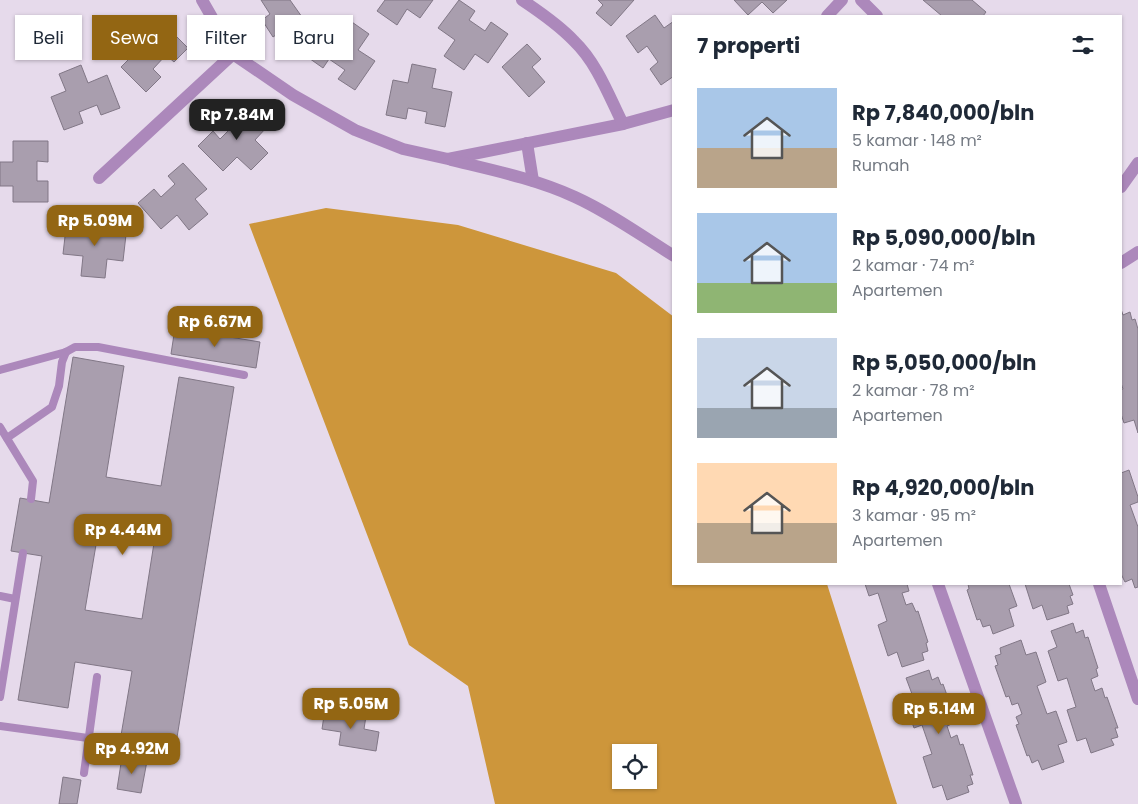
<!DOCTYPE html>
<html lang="id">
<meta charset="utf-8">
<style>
:root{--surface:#fff;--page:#f2f2f3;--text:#1f2937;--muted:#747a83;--accent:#936613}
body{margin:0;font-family:Poppins,sans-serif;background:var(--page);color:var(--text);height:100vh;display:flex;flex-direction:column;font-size:19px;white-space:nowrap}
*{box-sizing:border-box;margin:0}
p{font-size:16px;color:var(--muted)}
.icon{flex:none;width:28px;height:28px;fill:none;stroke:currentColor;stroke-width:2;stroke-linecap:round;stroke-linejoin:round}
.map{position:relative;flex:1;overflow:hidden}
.side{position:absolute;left:672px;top:15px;width:450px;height:570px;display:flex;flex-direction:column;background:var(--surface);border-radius:0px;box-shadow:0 1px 4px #0004}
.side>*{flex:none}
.guide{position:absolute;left:15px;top:15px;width:475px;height:45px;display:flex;gap:10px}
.tools{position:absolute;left:612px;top:744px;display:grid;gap:10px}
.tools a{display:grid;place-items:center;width:45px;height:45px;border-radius:0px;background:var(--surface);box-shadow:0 1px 4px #0004;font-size:25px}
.price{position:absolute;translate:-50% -42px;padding:0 11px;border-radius:10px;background:var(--accent);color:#fff;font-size:16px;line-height:32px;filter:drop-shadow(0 1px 2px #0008)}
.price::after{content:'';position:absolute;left:50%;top:30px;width:15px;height:11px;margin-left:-8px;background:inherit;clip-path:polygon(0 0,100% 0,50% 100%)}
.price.on{background:#222;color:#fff}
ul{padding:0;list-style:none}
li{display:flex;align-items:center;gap:15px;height:125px;padding:0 25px}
li span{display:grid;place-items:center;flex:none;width:140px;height:100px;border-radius:0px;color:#555}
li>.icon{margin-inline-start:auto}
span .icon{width:60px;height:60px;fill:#fffc;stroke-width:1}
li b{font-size:21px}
h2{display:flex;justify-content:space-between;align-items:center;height:60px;padding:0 25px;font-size:21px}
.chip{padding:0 18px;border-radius:0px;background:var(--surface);box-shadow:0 1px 4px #0004;font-size:18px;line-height:45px}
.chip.on{background:var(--accent);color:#fff}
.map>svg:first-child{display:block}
.forest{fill:#cd963b;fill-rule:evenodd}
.building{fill:#a99eae;stroke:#817786;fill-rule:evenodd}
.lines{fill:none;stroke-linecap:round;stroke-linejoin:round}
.lane{stroke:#ac88bb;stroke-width:8}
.street{stroke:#ac88bb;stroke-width:12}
</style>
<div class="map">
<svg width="1138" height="804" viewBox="0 0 1138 804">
<rect width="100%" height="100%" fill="#e6daeb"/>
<!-- forest -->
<path class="forest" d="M 326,208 L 458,225 L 616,273 L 674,317 L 674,584 L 827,584 L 897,804 L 495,804 L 468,686 L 409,645 L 249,224 ZM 621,752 L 649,752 L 649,780 L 621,780 Z"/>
<!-- building -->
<g class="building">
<path d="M 261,0 L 290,0 L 302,17 L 273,37 L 262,20 L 270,14 Z"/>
<path d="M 385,0 L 433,0 L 420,18 L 407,9 L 397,25 L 377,11 Z"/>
<path d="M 459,0 L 475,11 L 469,20 L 485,31 L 491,22 L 508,34 L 488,63 L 475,54 L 464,70 L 444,56 L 455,40 L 438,28 Z"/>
<path d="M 598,0 L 634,0 L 611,26 L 596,13 L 603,5 Z"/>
<path d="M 734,0 L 787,0 L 773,13 L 762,2 L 748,15 Z"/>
<path d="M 923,0 L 972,0 L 986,12 L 983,16 L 942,16 Z"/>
<path d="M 655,15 L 664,28 L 674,21 L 674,76 L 661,85 L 650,69 L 658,62 L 647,46 L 638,53 L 626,36 Z"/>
<path d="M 349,20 L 369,34 L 358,50 L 375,61 L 355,90 L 338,79 L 345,70 L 329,59 L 323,68 L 306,56 L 325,27 L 338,36 Z"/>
<path d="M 163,23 L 188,48 L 174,62 L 166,55 L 153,69 L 161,77 L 146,92 L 121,67 L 132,56 L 118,42 L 135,25 L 149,38 Z"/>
<path d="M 527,44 L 541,59 L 532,67 L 545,82 L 529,97 L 502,67 Z"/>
<path d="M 412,64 L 436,69 L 432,88 L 452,92 L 445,127 L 425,123 L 427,112 L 408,108 L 406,119 L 386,115 L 393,80 L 408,83 Z"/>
<path d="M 81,65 L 88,83 L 107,75 L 120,108 L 101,115 L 97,105 L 79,112 L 83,123 L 64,130 L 51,97 L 66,91 L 59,74 Z"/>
<path d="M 242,103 L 266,128 L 255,140 L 268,153 L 251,170 L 237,157 L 223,171 L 198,146 L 213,131 L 220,139 L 234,125 L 227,118 Z"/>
<path d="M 13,141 L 48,141 L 48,162 L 37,161 L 37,181 L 48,181 L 48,202 L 13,202 L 13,186 L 0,186 L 0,162 L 13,162 Z"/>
<path d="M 183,163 L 207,189 L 195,199 L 208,214 L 189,230 L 177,215 L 161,229 L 138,203 L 154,189 L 161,197 L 175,184 L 168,176 Z"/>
<path d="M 67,219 L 88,222 L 86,232 L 106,235 L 107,224 L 127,226 L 123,261 L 107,259 L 105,278 L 81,276 L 83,256 L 63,254 Z"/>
<path d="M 1121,309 L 1123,315 L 1130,312 L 1132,320 L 1135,319 L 1138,329 L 1138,433 L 1134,420 L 1124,423 L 1121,414 L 1121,390 L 1123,389 L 1121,383 Z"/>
<path d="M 175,328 L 260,342 L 256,368 L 171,354 Z"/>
<path d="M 73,357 L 124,366 L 106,477 L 161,486 L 179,377 L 234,387 L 173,762 L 118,753 L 132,671 L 75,662 L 68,708 L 18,700 L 42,556 L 11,551 L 20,498 L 49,503 ZM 98,533 L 154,543 L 142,619 L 85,610 Z"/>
<path d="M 1129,470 L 1138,497 L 1138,502 L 1130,505 L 1138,527 L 1138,587 L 1135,588 L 1132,579 L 1125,582 L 1121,574 L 1121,473 Z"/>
<path d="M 865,584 L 907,584 L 909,591 L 902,593 L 906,605 L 912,603 L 916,612 L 918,611 L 928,642 L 926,643 L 928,651 L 922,653 L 924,660 L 902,667 L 897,652 L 888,656 L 878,625 L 887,621 L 878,593 L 869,596 Z"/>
<path d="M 968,584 L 1009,584 L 1017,606 L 1009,609 L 1014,626 L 993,634 L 990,625 L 983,627 L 980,619 L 977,620 L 967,590 L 969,589 Z"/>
<path d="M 1025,584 L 1069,584 L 1073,595 L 1070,596 L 1073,604 L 1067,606 L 1069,613 L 1047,620 L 1042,605 L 1033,609 Z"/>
<path d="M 1073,623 L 1076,633 L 1083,630 L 1085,638 L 1088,637 L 1098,668 L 1096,669 L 1098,676 L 1091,679 L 1095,691 L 1102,688 L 1105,698 L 1107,697 L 1118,728 L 1115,728 L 1118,737 L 1111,739 L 1114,745 L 1091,753 L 1086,738 L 1077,741 L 1067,710 L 1076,707 L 1067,678 L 1058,681 L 1048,651 L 1057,647 L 1051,631 Z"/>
<path d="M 1021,640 L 1026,655 L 1036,652 L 1046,682 L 1037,686 L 1047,714 L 1056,711 L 1067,742 L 1058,745 L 1064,762 L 1042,770 L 1038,760 L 1032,763 L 1029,755 L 1027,756 L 1016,725 L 1019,724 L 1016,717 L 1022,714 L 1018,703 L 1012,705 L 1009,696 L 1006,697 L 995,666 L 998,665 L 995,656 L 1001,654 L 1000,648 Z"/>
<path d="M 929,670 L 932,680 L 938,677 L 941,685 L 943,684 L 954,715 L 951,716 L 954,723 L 947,726 L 951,738 L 957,735 L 960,745 L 963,744 L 973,775 L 970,775 L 973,784 L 967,786 L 969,792 L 947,800 L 942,785 L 933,788 L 923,757 L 932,754 L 922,725 L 914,728 L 903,698 L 912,694 L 906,678 Z"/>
<path d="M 325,709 L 366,716 L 364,729 L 379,732 L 376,751 L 339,745 L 341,732 L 322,729 Z"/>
<path d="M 122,757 L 147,761 L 141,793 L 117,789 Z"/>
<path d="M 63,777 L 81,780 L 77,804 L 59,804 Z"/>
</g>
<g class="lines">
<!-- lane -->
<g class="lane">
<path d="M 0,370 L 66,352 L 75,347 L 98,347 L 244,375"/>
<path d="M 0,427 L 33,481 L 31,499"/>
<path d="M 7,438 L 52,407 L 59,386 L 62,362 L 66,352"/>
<path d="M 0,596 L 15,599"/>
<path d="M 0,697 L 23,553"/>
<path d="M 0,726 L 88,738"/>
<path d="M 84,773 L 97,677"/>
</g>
<!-- street -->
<g class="street">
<path d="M 202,0 L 233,54 L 293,95 L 355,130 L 403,149 L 448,159 L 623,124 L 674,110"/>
<path d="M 522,0 C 540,12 559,25 574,41 C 597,63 609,96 623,124"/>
<path d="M 861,0 L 877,16"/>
<path d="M 827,16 L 842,0"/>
<path d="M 527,143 L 533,181"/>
<path d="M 451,160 C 492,170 536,179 575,197 C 610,213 642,236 674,256"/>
<path d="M 99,178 L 233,54"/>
<path d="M 1121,187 L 1138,163"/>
<path d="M 1121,263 L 1138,252"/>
<path d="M 938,584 L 1016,804"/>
<path d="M 1099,584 L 1138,699"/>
</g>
</g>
</svg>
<div class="tools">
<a><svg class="icon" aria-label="locate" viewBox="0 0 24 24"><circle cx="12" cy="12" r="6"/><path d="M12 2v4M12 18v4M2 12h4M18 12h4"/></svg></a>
</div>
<b class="price on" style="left:237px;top:141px">Rp 7.84M</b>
<b class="price" style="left:95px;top:247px">Rp 5.09M</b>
<b class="price" style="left:215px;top:348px">Rp 6.67M</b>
<b class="price" style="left:123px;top:556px">Rp 4.44M</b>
<b class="price" style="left:351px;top:730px">Rp 5.05M</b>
<b class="price" style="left:939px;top:735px">Rp 5.14M</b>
<b class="price" style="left:132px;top:775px">Rp 4.92M</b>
<div class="guide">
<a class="chip">Beli</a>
<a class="chip on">Sewa</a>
<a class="chip">Filter</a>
<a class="chip">Baru</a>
</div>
<section class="side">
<h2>7 properti<svg class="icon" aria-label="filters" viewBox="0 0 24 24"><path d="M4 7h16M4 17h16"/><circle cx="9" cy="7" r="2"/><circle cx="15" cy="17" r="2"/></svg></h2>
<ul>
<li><span style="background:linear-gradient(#a9c7e8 60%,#b9a48a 0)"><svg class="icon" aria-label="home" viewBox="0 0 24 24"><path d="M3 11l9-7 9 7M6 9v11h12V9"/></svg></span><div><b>Rp 7,840,000/bln</b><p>5 kamar · 148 m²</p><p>Rumah</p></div></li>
<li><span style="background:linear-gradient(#a9c7e8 70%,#8fb573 0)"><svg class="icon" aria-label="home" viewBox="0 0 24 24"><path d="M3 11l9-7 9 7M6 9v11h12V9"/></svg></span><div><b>Rp 5,090,000/bln</b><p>2 kamar · 74 m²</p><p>Apartemen</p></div></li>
<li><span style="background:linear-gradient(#c9d6e8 70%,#9aa5b1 0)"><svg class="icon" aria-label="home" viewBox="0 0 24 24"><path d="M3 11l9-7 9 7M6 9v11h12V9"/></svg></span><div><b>Rp 5,050,000/bln</b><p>2 kamar · 78 m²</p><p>Apartemen</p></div></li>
<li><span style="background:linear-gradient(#ffd9b3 60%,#b9a48a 0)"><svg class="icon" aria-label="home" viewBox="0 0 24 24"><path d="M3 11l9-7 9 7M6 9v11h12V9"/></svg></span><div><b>Rp 4,920,000/bln</b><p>3 kamar · 95 m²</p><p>Apartemen</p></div></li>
</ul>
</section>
</div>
